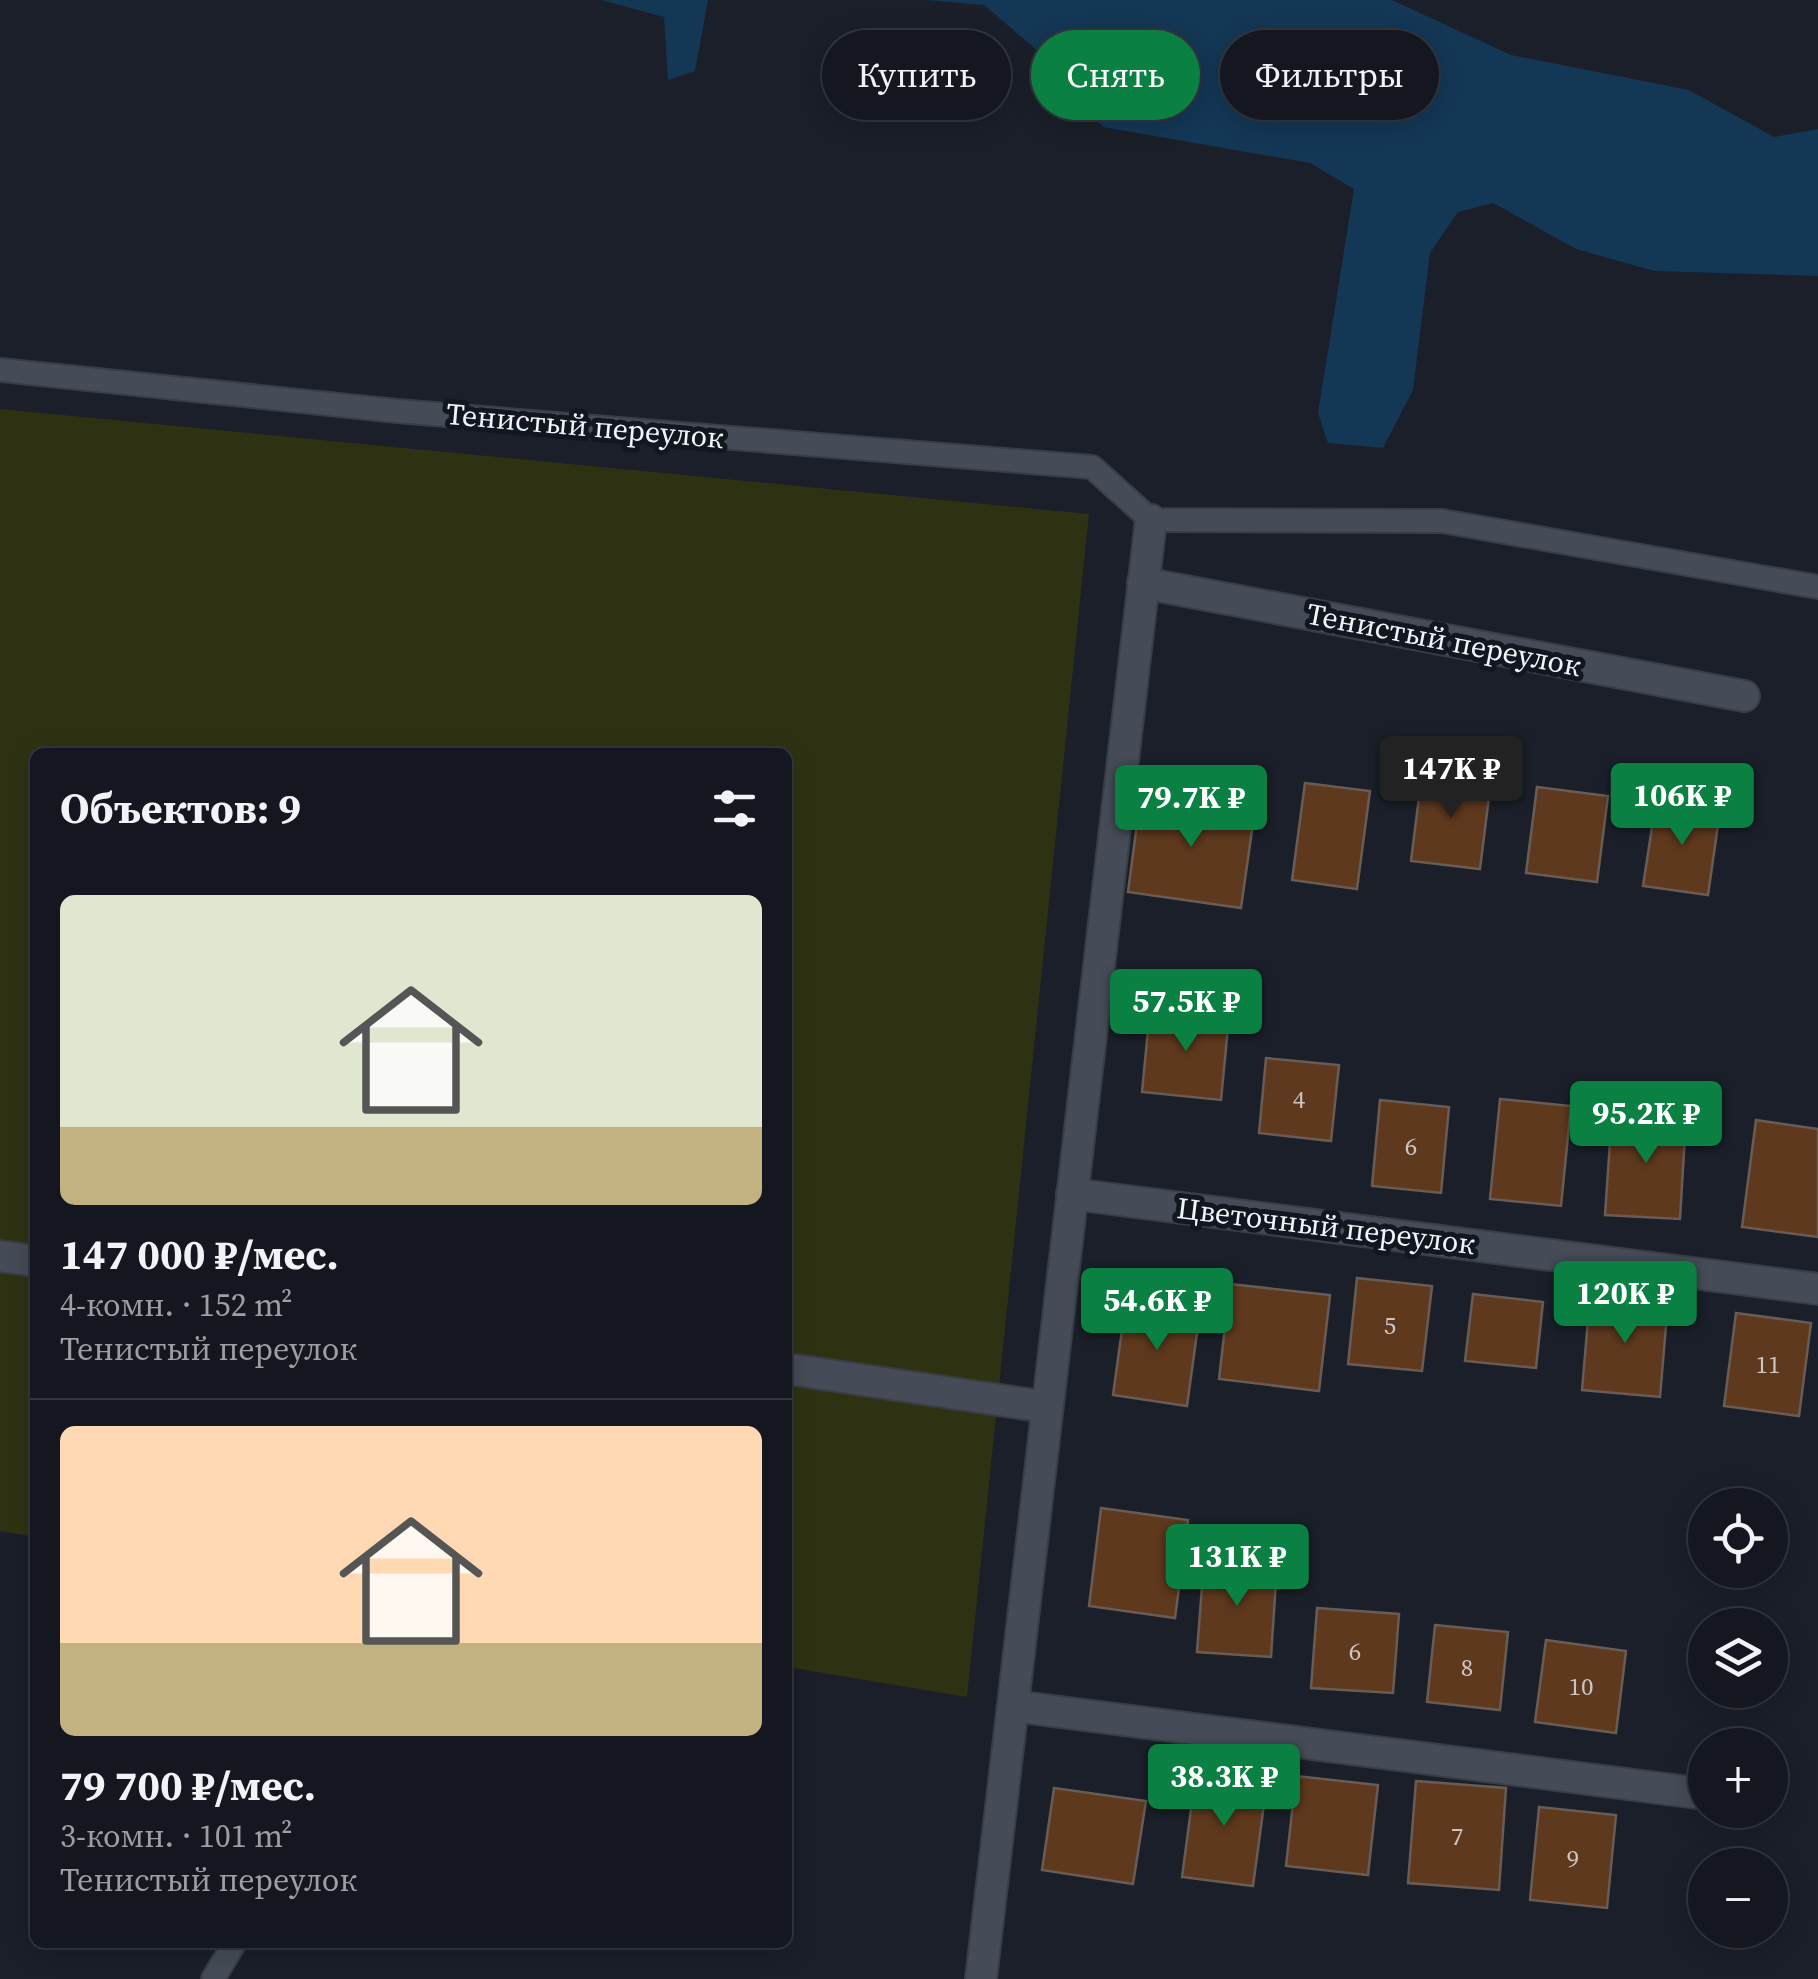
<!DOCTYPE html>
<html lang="ru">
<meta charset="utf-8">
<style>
:root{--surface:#14171f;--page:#21242c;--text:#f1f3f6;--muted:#9d9fa4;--line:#33363d;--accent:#0b8043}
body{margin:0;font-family:"Source Serif 4",serif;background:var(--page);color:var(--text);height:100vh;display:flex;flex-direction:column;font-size:38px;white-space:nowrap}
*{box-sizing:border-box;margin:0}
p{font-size:32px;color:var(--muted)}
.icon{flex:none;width:55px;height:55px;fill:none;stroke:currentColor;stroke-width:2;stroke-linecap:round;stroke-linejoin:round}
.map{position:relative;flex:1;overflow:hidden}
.side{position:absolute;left:30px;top:748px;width:762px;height:1200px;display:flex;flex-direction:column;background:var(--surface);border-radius:15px;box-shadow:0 5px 25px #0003,0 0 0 2px var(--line)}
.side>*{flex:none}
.hud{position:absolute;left:822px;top:30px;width:845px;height:90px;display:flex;gap:20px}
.buttons{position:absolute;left:1688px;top:1488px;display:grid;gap:20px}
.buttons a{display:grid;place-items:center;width:100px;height:100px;border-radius:50%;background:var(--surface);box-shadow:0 5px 25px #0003,0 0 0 2px var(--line);font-size:50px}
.price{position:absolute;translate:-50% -85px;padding:0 22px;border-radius:10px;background:var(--accent);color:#fff;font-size:32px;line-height:65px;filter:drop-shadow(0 2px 5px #0008)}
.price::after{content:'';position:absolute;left:50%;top:60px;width:30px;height:22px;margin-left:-15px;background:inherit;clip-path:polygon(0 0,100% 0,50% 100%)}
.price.active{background:#222;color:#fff}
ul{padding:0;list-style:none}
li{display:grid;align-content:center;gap:20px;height:530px;padding:0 30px}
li+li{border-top:2px solid var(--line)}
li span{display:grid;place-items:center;height:310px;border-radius:15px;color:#555}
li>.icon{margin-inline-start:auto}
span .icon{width:180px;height:180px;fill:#fffc;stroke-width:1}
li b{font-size:42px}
h2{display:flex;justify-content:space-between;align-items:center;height:120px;padding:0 30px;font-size:42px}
.tag{padding:0 35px;border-radius:45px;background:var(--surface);box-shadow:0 5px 25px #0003,0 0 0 2px var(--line);font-size:35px;line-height:90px}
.tag.active{background:var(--accent);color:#fff}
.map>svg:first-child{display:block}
.green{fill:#2f3212}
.water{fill:#143755}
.building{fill:#5f391d;stroke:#685c54;stroke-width:2.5}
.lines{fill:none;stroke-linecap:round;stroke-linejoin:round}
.lane-casing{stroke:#393d44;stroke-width:26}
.street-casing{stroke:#393d44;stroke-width:34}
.lane{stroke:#464c57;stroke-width:22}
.street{stroke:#464c57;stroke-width:30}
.labels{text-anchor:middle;stroke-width:10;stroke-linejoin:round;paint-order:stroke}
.number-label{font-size:25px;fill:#ccc5c4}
.street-label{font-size:30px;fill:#f0f4fb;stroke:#11161f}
</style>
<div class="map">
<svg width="1818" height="1979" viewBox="0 0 1818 1979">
<rect width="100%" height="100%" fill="#1a1f29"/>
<!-- green -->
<path class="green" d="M 0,409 L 1089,514 L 967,1697 L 788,1667 L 788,752 L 35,752 L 35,1537 L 0,1531 Z"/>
<!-- water -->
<g class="water">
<path d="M 601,0 L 708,0 L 695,71 L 668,80 L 664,17 Z"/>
<path d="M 925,0 L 1392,0 L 1511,55 L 1689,90 L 1774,137 L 1818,129 L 1818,276 L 1654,271 L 1576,249 L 1493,203 L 1458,212 L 1430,253 L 1413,390 L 1383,448 L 1328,443 L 1318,413 L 1354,189 L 1310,163 L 1103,127 L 1052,63 L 984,5 Z"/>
</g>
<!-- building -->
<g class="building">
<path d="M 1422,773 L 1491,781 L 1480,869 L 1411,861 Z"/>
<path d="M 1305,783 L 1370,791 L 1357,889 L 1292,880 Z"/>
<path d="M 1537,787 L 1608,796 L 1597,882 L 1526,873 Z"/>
<path d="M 1141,793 L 1255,809 L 1241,908 L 1128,892 Z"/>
<path d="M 1656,801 L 1720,811 L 1708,895 L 1643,886 Z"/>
<path d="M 1150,1009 L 1229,1017 L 1221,1100 L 1142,1092 Z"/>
<path d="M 1266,1058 L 1339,1065 L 1331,1141 L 1259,1133 Z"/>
<path d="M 1500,1099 L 1571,1106 L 1561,1206 L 1490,1199 Z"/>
<path d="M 1380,1100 L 1449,1107 L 1441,1193 L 1372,1186 Z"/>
<path d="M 1612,1113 L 1686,1118 L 1680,1219 L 1605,1215 Z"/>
<path d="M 1756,1120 L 1818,1129 L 1818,1237 L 1742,1227 Z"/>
<path d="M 1357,1278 L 1432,1286 L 1422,1371 L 1348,1364 Z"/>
<path d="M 1230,1284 L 1330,1295 L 1319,1391 L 1219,1379 Z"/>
<path d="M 1473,1294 L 1543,1302 L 1536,1368 L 1465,1361 Z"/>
<path d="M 1590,1296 L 1668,1302 L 1660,1397 L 1582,1390 Z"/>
<path d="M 1126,1301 L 1200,1311 L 1187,1406 L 1113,1395 Z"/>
<path d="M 1736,1313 L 1811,1323 L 1799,1416 L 1724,1406 Z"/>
<path d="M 1101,1508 L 1188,1520 L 1175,1618 L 1089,1606 Z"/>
<path d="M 1204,1560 L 1277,1566 L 1271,1657 L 1197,1652 Z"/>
<path d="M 1317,1608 L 1399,1614 L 1393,1693 L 1311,1688 Z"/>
<path d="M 1435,1625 L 1508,1632 L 1500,1710 L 1427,1702 Z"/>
<path d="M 1546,1640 L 1626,1651 L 1616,1733 L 1535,1722 Z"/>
<path d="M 1196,1772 L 1267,1782 L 1253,1886 L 1182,1877 Z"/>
<path d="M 1296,1776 L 1378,1785 L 1368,1875 L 1286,1866 Z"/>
<path d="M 1416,1781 L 1506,1788 L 1499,1890 L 1408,1883 Z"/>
<path d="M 1054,1788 L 1146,1801 L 1133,1884 L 1042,1870 Z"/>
<path d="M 1539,1807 L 1616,1815 L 1607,1908 L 1530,1900 Z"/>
</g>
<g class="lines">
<defs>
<g id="lane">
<path d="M 0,370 L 397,411 L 1092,467 L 1151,520 L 1442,521 L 1818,587"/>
<path d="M 213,1979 L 235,1942"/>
</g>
<g id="street">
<path d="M 1143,583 L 1744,696"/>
<path d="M 1072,1194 L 1818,1289"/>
<path d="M 0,1256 L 35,1261"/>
<path d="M 788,1369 L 1047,1407"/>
<path d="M 1013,1706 L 1705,1794"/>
<path d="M 981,1979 L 1151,520"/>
</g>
</defs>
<!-- lane casing -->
<use href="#lane" class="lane-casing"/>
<!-- street casing -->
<use href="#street" class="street-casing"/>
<!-- lane -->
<use href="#lane" class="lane"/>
<!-- street -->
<use href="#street" class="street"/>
</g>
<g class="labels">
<!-- number labels -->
<g class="number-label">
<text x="1299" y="1108">4</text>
<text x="1411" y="1155">6</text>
<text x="1390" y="1334">5</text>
<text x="1768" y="1373">11</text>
<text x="1355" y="1660">6</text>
<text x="1467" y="1676">8</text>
<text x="1581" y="1695">10</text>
<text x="1457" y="1845">7</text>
<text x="1573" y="1867">9</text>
</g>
<!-- street labels -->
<g class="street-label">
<text transform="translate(585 426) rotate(5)" y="10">Тенистый переулок</text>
<text transform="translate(1444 640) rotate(11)" y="10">Тенистый переулок</text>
<text transform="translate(1326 1226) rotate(7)" y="10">Цветочный переулок</text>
</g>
</g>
</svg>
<div class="buttons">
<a><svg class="icon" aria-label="locate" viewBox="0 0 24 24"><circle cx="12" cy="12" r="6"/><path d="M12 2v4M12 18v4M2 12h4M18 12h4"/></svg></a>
<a><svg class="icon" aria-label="layers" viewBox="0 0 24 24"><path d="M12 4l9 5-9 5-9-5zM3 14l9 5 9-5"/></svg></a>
<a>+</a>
<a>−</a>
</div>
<b class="price active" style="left:1451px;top:821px">147K ₽</b>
<b class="price" style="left:1682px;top:848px">106K ₽</b>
<b class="price" style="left:1191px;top:850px">79.7K ₽</b>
<b class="price" style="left:1186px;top:1054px">57.5K ₽</b>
<b class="price" style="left:1646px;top:1166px">95.2K ₽</b>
<b class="price" style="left:1625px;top:1346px">120K ₽</b>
<b class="price" style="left:1157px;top:1353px">54.6K ₽</b>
<b class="price" style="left:1237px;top:1609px">131K ₽</b>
<b class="price" style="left:1224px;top:1829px">38.3K ₽</b>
<div class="hud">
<a class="tag">Купить</a>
<a class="tag active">Снять</a>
<a class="tag">Фильтры</a>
</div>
<section class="side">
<h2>Объектов: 9<svg class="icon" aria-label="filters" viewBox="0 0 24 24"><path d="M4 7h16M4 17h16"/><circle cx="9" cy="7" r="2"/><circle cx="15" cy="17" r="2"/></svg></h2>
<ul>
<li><span style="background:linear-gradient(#dfe7d0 75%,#c2b280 0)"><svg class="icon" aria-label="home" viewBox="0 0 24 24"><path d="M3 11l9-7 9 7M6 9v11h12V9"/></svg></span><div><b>147 000 ₽/мес.</b><p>4-комн. · 152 m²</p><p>Тенистый переулок</p></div></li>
<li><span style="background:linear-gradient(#ffd9b3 70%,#c2b280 0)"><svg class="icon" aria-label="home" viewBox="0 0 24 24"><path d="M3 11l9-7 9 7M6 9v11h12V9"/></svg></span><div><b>79 700 ₽/мес.</b><p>3-комн. · 101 m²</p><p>Тенистый переулок</p></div></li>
</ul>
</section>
</div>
